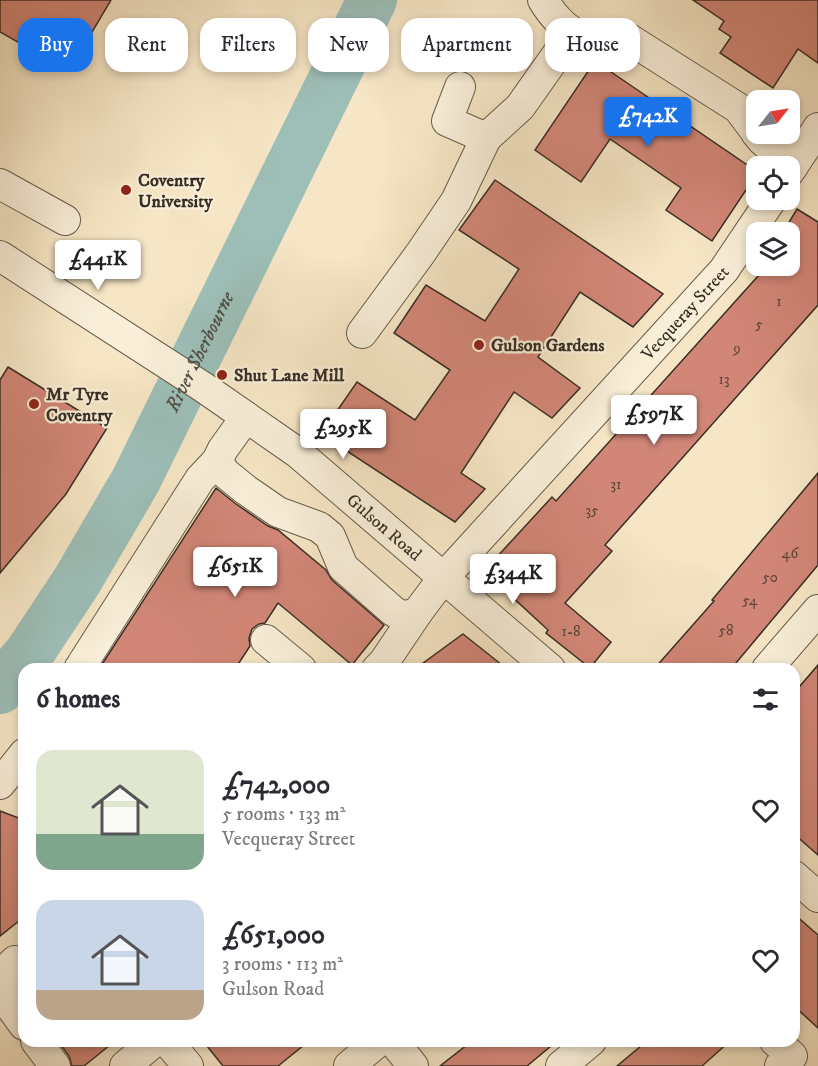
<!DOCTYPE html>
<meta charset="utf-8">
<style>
:root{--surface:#fff;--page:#f2f2f3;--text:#2b2b33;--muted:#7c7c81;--accent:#1a73e8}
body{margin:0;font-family:"IM FELL DW Pica",serif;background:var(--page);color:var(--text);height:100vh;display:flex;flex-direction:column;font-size:22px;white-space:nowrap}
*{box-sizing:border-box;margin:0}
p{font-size:20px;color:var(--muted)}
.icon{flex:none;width:33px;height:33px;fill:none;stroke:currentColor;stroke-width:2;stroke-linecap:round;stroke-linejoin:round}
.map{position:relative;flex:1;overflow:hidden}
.sheet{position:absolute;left:18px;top:663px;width:782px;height:384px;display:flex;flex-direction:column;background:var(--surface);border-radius:18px;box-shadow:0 3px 9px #0003}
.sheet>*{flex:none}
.hud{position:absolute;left:18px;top:18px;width:783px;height:54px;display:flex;gap:12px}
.needle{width:39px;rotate:59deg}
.tools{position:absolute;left:746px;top:90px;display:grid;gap:12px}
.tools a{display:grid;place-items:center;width:54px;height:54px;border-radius:12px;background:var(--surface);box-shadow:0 3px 9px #0003;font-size:30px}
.price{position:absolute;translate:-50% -51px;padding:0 14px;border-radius:6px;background:#fff;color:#222;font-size:20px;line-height:39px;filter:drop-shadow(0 2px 3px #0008)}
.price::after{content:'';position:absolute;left:50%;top:36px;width:18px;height:14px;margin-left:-9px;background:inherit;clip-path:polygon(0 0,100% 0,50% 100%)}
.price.active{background:var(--accent);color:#fff}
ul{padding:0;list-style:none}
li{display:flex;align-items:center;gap:18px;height:150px;padding:0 18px}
li span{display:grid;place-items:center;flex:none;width:168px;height:120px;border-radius:18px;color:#555}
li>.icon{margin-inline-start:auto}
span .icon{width:72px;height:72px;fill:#fffc;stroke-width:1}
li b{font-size:26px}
h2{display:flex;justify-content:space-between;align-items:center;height:72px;padding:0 18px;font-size:26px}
.pill{padding:0 21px;border-radius:18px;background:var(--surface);box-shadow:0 3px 9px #0003;font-size:21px;line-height:54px}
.pill.active{background:var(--accent);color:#fff}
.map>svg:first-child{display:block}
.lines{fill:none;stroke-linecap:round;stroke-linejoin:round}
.river{stroke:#9dbfb8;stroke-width:50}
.building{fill:#d28677;stroke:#392e26;stroke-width:1.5}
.minor-casing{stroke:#685c4e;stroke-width:32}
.minor{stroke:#f9efd9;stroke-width:30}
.poi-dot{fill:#8f2418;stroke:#f9efd9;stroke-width:2}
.labels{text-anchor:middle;stroke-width:4.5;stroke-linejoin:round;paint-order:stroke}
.number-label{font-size:15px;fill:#5f443a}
.poi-label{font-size:18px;font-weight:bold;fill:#392e26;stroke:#f9efd9;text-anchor:start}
.street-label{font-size:18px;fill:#392e26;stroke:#f9efd9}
.water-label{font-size:20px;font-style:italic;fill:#52524a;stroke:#f9efd9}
</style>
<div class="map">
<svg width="818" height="1066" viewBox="0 0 818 1066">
<rect width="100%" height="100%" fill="#f6e6c5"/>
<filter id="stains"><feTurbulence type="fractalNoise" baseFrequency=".00333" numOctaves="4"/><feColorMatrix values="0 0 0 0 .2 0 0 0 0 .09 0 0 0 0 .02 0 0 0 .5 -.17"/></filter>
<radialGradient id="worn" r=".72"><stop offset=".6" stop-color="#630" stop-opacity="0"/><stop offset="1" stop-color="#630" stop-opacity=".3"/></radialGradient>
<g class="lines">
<!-- river -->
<path class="river" id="s1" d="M 0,689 L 30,652 L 77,581 L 136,480 L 372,0"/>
</g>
<!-- building -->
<g class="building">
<path d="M 0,0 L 111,0 L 69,71 L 0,32 Z"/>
<path d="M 693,0 L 818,0 L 818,63 L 798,49 L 773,88 L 720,53 L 731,37 L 719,29 L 724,21 Z"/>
<path d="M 595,61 L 756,171 L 756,175 L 712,241 L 666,210 L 681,188 L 610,139 L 581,182 L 535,150 Z"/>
<path d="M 495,180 L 663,294 L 633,327 L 580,292 L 538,357 L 580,388 L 552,418 L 514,392 L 461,473 L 485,489 L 455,522 L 321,434 L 357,382 L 415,420 L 450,370 L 394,333 L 426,285 L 485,321 L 519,269 L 459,230 Z"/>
<path d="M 797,209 L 818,222 L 818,305 L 605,545 L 612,551 L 565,603 L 611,642 L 590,668 L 546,633 L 548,630 L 484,571 L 552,497 L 556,501 L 767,266 L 789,266 L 789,232 L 783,232 Z"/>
<path d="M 8,367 L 107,428 L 66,494 L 0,573 L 0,380 Z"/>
<path d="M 818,473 L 818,565 L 746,651 L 731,669 L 654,669 L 714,601 L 712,600 Z"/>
<path d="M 216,488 L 236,504 L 268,526 L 278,530 L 326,570 L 332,580 L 384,625 L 352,665 L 278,603 L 265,623 L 259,624 L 252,629 L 249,638 L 250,646 L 235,669 L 99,669 Z"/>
<path d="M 463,634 L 507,669 L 415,669 Z"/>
<path d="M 818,665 L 818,855 L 794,834 L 794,693 Z"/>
<path d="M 0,811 L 24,820 L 24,917 L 0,936 Z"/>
<path d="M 794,914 L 818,935 L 818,1028 L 794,1006 Z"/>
<path d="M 58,1041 L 115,1041 L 84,1066 L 72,1066 L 69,1056 Z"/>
<path d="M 203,1041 L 309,1041 L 278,1066 L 223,1066 Z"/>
<path d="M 472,1041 L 557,1041 L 527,1066 L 440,1066 Z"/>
<path d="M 647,1041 L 730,1041 L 702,1066 L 617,1066 Z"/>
</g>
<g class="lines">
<defs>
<g id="minor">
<path d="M 543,0 C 551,13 566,32 582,36 C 592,38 602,36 611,35 C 616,35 621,36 626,37 L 738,108 L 756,132"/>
<path d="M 460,87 L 447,121 L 486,138 L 520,107 L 573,32"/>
<path d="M 757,134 L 762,140 L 793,166"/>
<path d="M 789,172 L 818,128"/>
<path d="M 0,184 L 65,220"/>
<path id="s2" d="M 0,256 L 203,387 L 298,453 L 550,669"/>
<path d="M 362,333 L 420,254 L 456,201 L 486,138"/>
<path id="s3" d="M 246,417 L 223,449 L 217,461 L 225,473 L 246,490 L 278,512 L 319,527 L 330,536 L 343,567 L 393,611 L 403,617 L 417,613 L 444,577 L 724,270 L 771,200"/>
<path d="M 266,640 L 301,669"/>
<path d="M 79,669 L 200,479 L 217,461"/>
<path d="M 377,669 L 384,662 L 417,613"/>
<path d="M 767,669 L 818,610"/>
<path d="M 0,784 L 24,754"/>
<path d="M 794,876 L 818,897"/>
<path d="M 0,976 L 15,961"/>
<path d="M 24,990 L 8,1003 L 24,1025"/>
<path d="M 36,1041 L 55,1066"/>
<path d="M 167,1041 L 188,1066"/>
<path d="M 393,1041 L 413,1066"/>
<path d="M 775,1041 L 792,1056 L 780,1066"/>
<path d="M 125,1066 L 155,1041"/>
<path d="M 349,1066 L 379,1041"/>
<path d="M 561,1066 L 591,1041"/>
</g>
</defs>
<!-- minor casing -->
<use href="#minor" class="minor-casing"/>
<!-- minor -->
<use href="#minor" class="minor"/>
</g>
<!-- markers -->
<g class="poi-dot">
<circle cx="126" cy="190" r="6"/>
<circle cx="479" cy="345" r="6"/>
<circle cx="222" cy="375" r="6"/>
<circle cx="34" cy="404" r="6"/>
</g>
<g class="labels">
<!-- number labels -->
<g class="number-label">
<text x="779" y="306">1</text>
<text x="759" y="329">5</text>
<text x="737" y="353">9</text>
<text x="724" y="384">13</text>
<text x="616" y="489">31</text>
<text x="592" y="515">35</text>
<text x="790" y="558">46</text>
<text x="770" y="582">50</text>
<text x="750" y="605">54</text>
<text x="726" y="635">58</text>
<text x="571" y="636">1-8</text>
</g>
<!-- poi labels -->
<g class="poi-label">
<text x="138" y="186">Coventry<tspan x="138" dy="21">University</tspan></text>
<text x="491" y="351">Gulson Gardens</text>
<text x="234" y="381">Shut Lane Mill</text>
<text x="46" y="400">Mr Tyre<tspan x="46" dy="21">Coventry</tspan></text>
</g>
<!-- street labels -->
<g class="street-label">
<text dy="6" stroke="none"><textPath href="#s3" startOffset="720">Vecqueray Street</textPath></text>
<text dy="6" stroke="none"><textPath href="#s2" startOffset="471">Gulson Road</textPath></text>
</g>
<!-- water labels -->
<g class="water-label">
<text dy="7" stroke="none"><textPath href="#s1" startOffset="393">River Sherbourne</textPath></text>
</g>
</g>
<rect width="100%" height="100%" filter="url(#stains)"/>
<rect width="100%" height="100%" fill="url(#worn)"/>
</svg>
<div class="tools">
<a><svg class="needle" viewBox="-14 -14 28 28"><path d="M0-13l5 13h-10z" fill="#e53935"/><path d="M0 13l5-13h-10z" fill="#7c7c81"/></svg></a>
<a><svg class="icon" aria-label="locate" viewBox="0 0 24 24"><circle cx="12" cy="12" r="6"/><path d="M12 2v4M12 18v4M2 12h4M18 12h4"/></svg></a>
<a><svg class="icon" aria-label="layers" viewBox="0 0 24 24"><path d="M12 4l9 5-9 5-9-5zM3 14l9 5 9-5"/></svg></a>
</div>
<b class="price active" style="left:648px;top:148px">£742K</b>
<b class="price" style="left:98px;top:291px">£441K</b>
<b class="price" style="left:654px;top:446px">£597K</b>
<b class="price" style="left:343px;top:460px">£295K</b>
<b class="price" style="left:235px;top:598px">£651K</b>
<b class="price" style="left:513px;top:605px">£344K</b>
<div class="hud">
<a class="pill active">Buy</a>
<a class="pill">Rent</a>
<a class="pill">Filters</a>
<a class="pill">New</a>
<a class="pill">Apartment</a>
<a class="pill">House</a>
</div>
<section class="sheet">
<h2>6 homes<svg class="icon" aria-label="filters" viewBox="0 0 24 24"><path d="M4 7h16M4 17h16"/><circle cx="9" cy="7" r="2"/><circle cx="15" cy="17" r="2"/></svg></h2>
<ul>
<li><span style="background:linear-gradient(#dfe7d0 70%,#7fa58c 0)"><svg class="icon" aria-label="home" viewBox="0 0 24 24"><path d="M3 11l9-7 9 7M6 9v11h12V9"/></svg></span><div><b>£742,000</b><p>5 rooms · 133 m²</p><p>Vecqueray Street</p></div><svg class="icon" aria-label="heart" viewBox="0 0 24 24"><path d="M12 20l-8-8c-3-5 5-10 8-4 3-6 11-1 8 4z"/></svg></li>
<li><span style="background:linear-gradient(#c9d6e8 75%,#b9a48a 0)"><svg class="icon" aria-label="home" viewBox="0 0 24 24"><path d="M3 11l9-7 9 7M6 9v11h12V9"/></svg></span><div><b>£651,000</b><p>3 rooms · 113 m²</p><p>Gulson Road</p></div><svg class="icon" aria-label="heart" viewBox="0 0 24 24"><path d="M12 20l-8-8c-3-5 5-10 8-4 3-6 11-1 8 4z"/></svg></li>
</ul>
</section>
</div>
